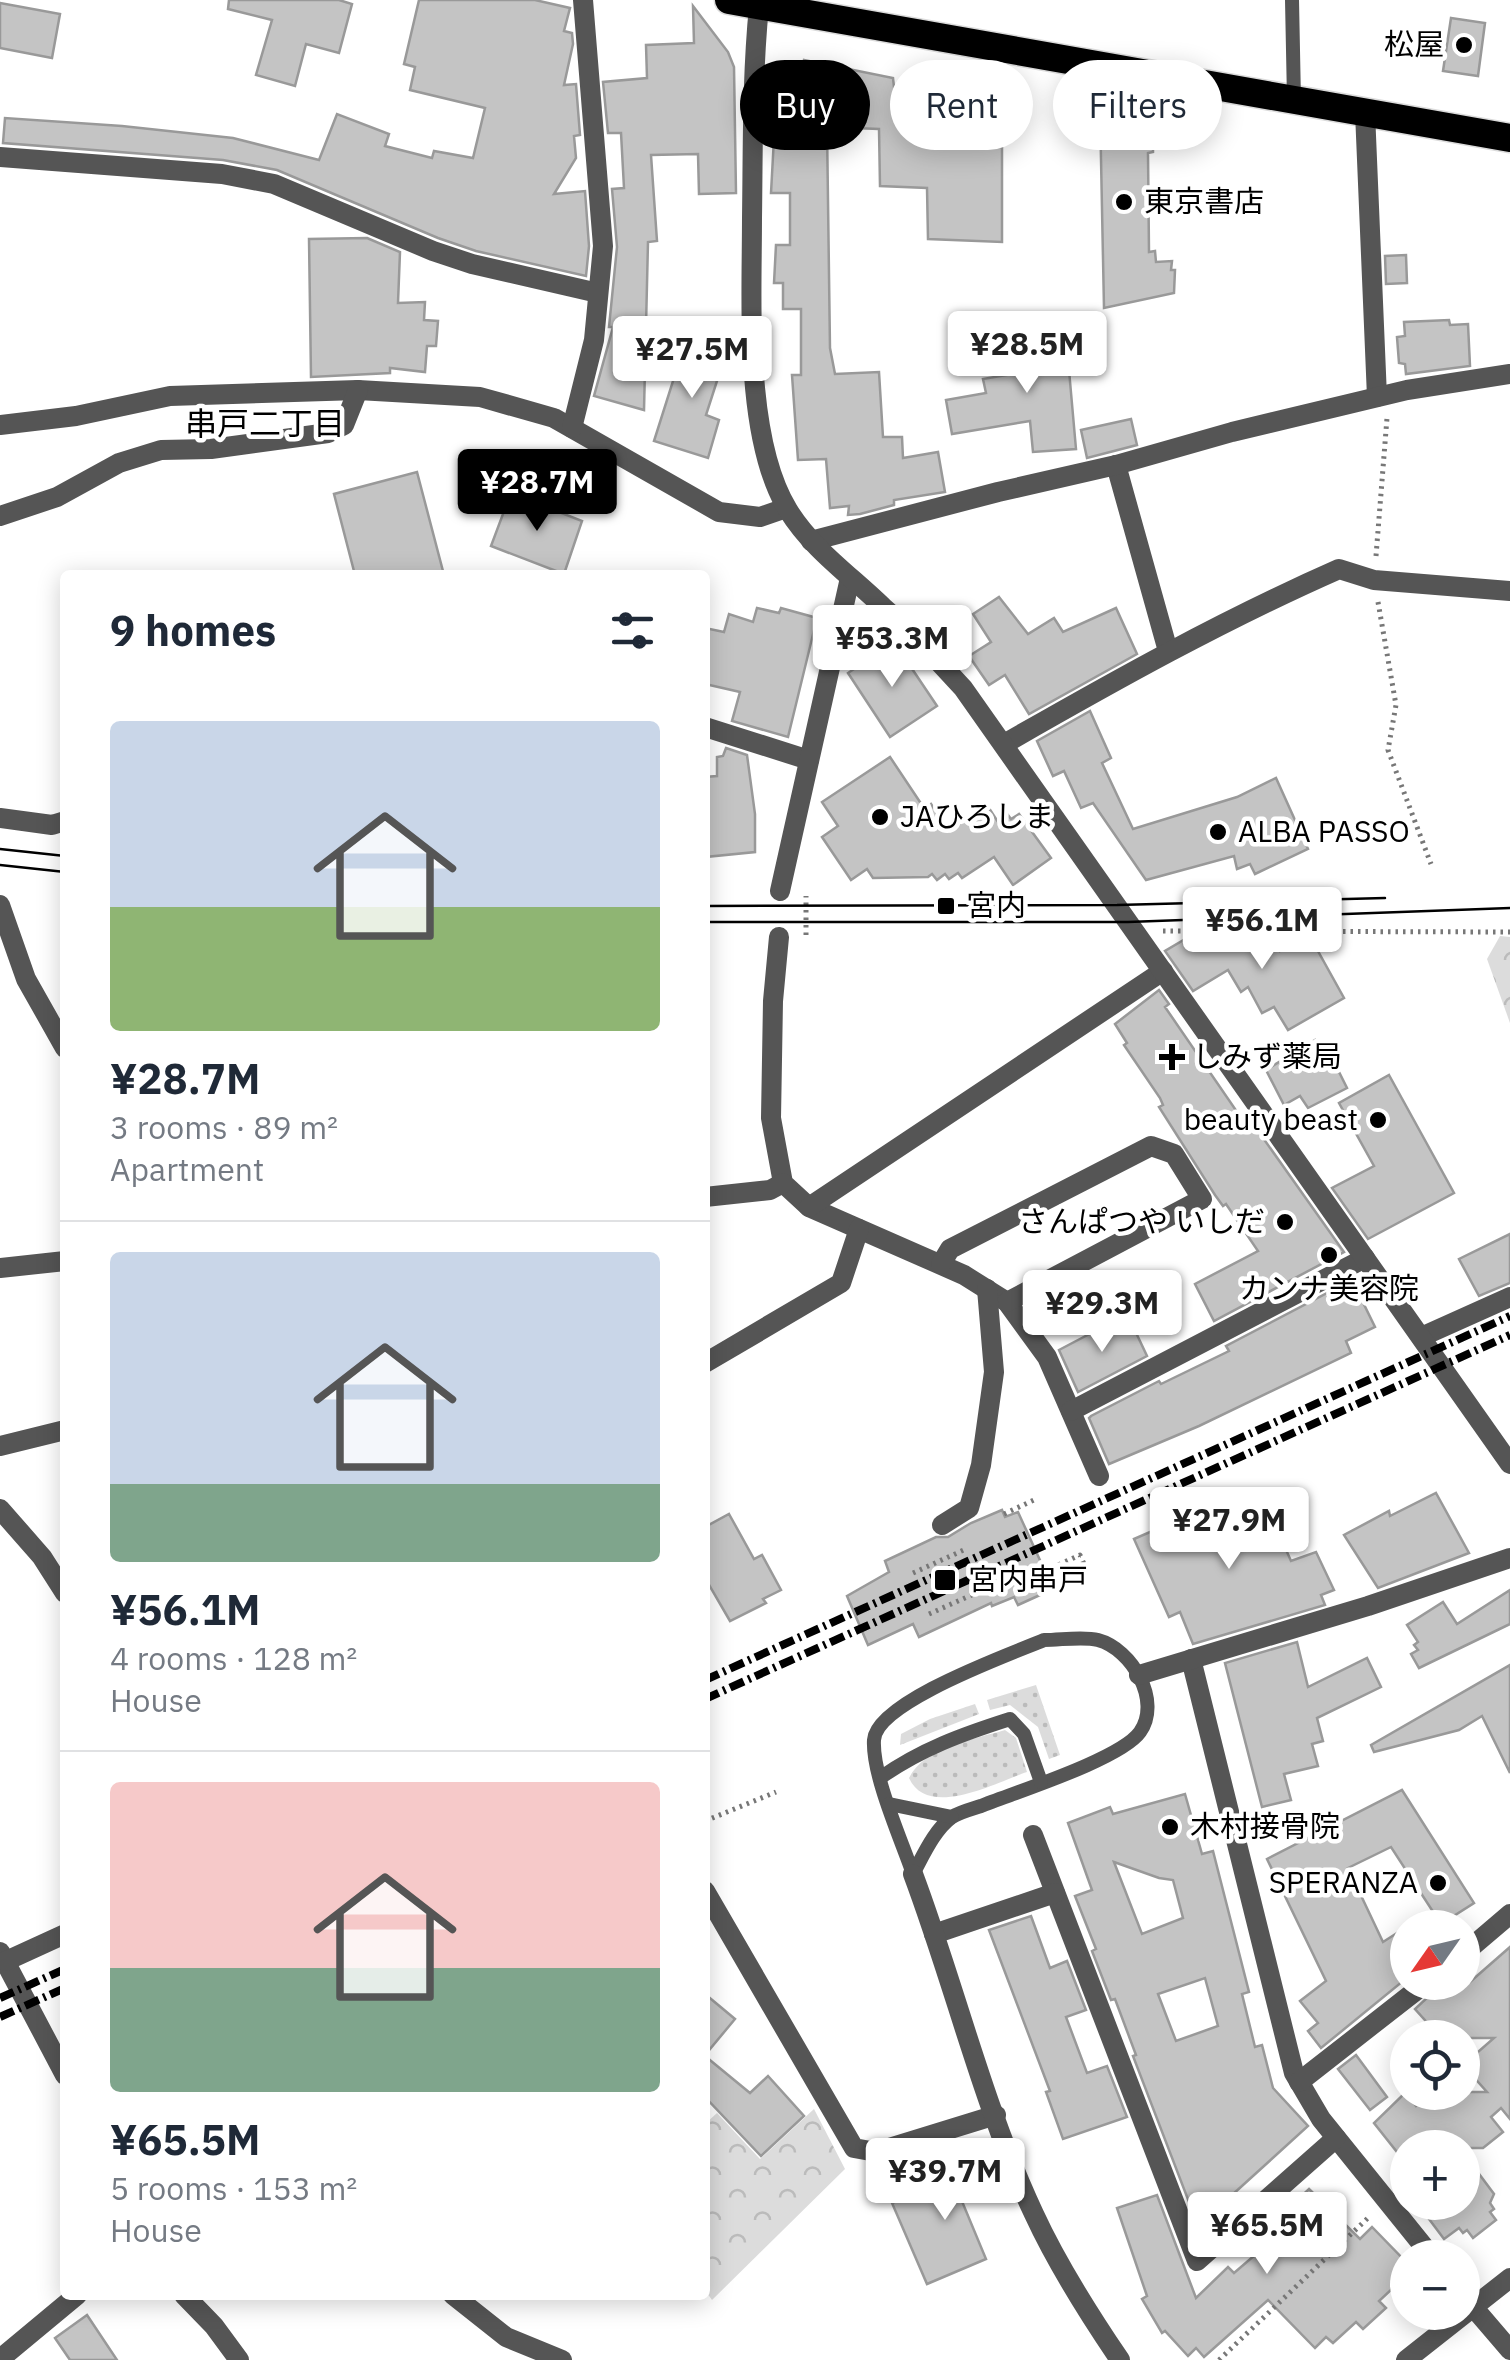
<!DOCTYPE html>
<meta charset="utf-8">
<style>
:root{--surface:#fff;--page:#f2f2f3;--text:#1f2937;--muted:#747a83;--line:#e0e1e3;--accent:#000}
body{margin:0;font-family:"IBM Plex Sans","Noto Sans JP",sans-serif;background:var(--page);color:var(--text);height:100vh;display:flex;flex-direction:column;font-size:38px;white-space:nowrap}
*{box-sizing:border-box;margin:0}
p{font-size:32px;color:var(--muted)}
.icon{flex:none;width:55px;height:55px;fill:none;stroke:currentColor;stroke-width:2;stroke-linecap:round;stroke-linejoin:round}
.map{position:relative;flex:1;overflow:hidden}
.details{position:absolute;left:60px;top:570px;width:650px;height:1730px;display:flex;flex-direction:column;background:var(--surface);border-radius:10px;box-shadow:0 5px 25px #0003}
.details>*{flex:none}
.guide{position:absolute;left:740px;top:60px;width:620px;height:90px;display:flex;gap:20px}
.needle{width:65px;rotate:236deg}
.fabs{position:absolute;left:1390px;top:1910px;display:grid;gap:20px}
.fabs a{display:grid;place-items:center;width:90px;height:90px;border-radius:50%;background:var(--surface);box-shadow:0 5px 25px #0003;font-size:50px}
.price{position:absolute;translate:-50% -85px;padding:0 22px;border-radius:10px;background:#fff;color:#222;font-size:32px;line-height:65px;filter:drop-shadow(0 2px 5px #0008)}
.price::after{content:'';position:absolute;left:50%;top:60px;width:30px;height:22px;margin-left:-15px;background:inherit;clip-path:polygon(0 0,100% 0,50% 100%)}
.price.active{background:var(--accent);color:#fff}
ul{padding:0;list-style:none}
li{display:grid;align-content:center;gap:20px;height:530px;padding:0 50px}
li+li{border-top:2px solid var(--line)}
li span{display:grid;place-items:center;height:310px;border-radius:10px;color:#555}
li>.icon{margin-inline-start:auto}
span .icon{width:180px;height:180px;fill:#fffc;stroke-width:1}
li b{font-size:42px}
h2{display:flex;justify-content:space-between;align-items:center;height:120px;padding:0 50px;font-size:42px}
.tag{padding:0 35px;border-radius:45px;background:var(--surface);box-shadow:0 5px 25px #0003;font-size:35px;line-height:90px}
.tag.active{background:var(--accent);color:#fff}
.map>svg:first-child{display:block}
.park{fill:url(#park-crowns)}
.garden{fill:url(#garden-dots)}
.building{fill:#c4c4c4;stroke:#999;stroke-width:2.5;fill-rule:evenodd}
.lines{fill:none;stroke-linecap:round;stroke-linejoin:round}
.trunk-casing{stroke:#dbdbdb;stroke-width:31}
.path{stroke:#777;stroke-width:5;stroke-dasharray:2.5 5;stroke-linecap:butt}
.service{stroke:#555;stroke-width:14}
.minor{stroke:#555;stroke-width:20}
.tertiary{stroke:#555;stroke-width:20}
.trunk{stroke:#000;stroke-width:28}
.tram{stroke:#000;stroke-width:2.5}
.rail{stroke:#000;stroke-width:8;stroke-dasharray:15 5 2.5 5;stroke-linecap:butt}
.poi-dot{fill:#000;stroke:#fff;stroke-width:4}
.labels{text-anchor:middle;stroke-width:9;stroke-linejoin:round;paint-order:stroke}
.poi-label{font-size:30px;fill:#000;stroke:#fff;text-anchor:start}
.neighbourhood-label{font-size:32px;fill:#000;stroke:#fff}
</style>
<div class="map">
<svg width="1510" height="2360" viewBox="0 0 1510 2360">
<defs>
<pattern id="park-crowns" width="20" height="18" patternUnits="userSpaceOnUse" patternTransform="scale(2.5)"><rect width="20" height="18" fill="#dcdcdc"/><path d="M2 6a3 3 0 1 1 6 0M12 15a3 3 0 1 1 6 0" fill="none" stroke="#bbb"/></pattern>
<pattern id="garden-dots" width="8" height="8" patternUnits="userSpaceOnUse" patternTransform="scale(2.5)"><rect width="8" height="8" fill="#dcdcdc"/><path d="M2 2h.1M6 6h.1" fill="none" stroke="#bbb" stroke-width="1.8" stroke-linecap="round"/></pattern>
</defs>
<rect width="100%" height="100%" fill="#fff"/>
<!-- park -->
<g class="park">
<path d="M 1500,936 L 1510,937 L 1510,1023 L 1487,959 Z"/>
<path d="M 814,2109 L 845,2169 L 712,2300 L 705,2290 L 705,2124 L 717,2113 L 760,2159 Z"/>
</g>
<!-- garden -->
<g class="garden">
<path d="M 1036,1685 L 1060,1755 L 1049,1759 L 1038,1727 L 1010,1705 L 990,1710 L 987,1700 Z"/>
<path d="M 975,1704 L 979,1714 L 900,1745 L 901,1734 L 930,1719 Z"/>
<path d="M 1005,1730 L 1016,1738 L 1027,1772 C 997,1782 928,1820 909,1778 C 924,1747 975,1739 1005,1730 Z"/>
</g>
<!-- building -->
<g class="building">
<path d="M 229,0 L 339,0 L 352,4 L 339,53 L 306,44 L 295,86 L 256,75 L 272,20 L 228,9 Z"/>
<path d="M 419,0 L 535,0 L 570,8 L 564,31 L 572,33 L 573,44 L 564,85 L 576,84 L 580,135 L 574,136 L 576,158 L 554,194 L 585,191 L 589,246 L 586,276 L 476,251 L 438,238 L 277,170 L 223,160 L 3,143 L 5,118 L 122,126 L 233,138 L 319,160 L 337,114 L 389,134 L 385,146 L 432,158 L 434,151 L 473,158 L 485,108 L 410,90 L 415,67 L 404,64 Z"/>
<path d="M 0,3 L 60,14 L 52,58 L 0,48 Z"/>
<path d="M 693,6 L 728,52 L 734,67 L 736,193 L 699,194 L 698,154 L 651,155 L 657,241 L 648,242 L 644,410 L 594,396 L 613,327 L 609,327 L 617,247 L 612,189 L 624,188 L 621,133 L 608,133 L 603,82 L 647,78 L 646,45 L 694,43 Z"/>
<path d="M 1451,18 L 1485,23 L 1478,76 L 1443,71 Z"/>
<path d="M 804,60 L 893,78 L 894,87 L 908,86 L 909,97 L 961,96 L 961,79 L 992,78 L 992,129 L 997,128 L 997,147 L 1002,147 L 1002,242 L 928,239 L 927,188 L 880,186 L 879,129 L 827,127 L 830,348 L 835,374 L 879,372 L 883,437 L 902,437 L 903,458 L 938,452 L 945,492 L 894,500 L 894,505 L 860,514 L 848,515 L 849,506 L 830,508 L 826,459 L 798,460 L 792,375 L 801,375 L 801,309 L 783,309 L 783,283 L 774,283 L 776,245 L 790,245 L 790,193 L 771,193 L 778,64 L 803,66 Z"/>
<path d="M 1100,109 L 1130,109 L 1153,127 L 1153,152 L 1148,153 L 1149,252 L 1155,251 L 1156,262 L 1172,261 L 1171,270 L 1175,270 L 1174,293 L 1104,308 Z"/>
<path d="M 367,238 L 400,252 L 398,303 L 425,302 L 424,320 L 438,321 L 436,346 L 427,346 L 425,372 L 390,368 L 390,373 L 311,377 L 309,239 Z"/>
<path d="M 1406,255 L 1407,283 L 1386,284 L 1385,256 Z"/>
<path d="M 1449,320 L 1450,325 L 1468,324 L 1470,366 L 1406,374 L 1405,364 L 1399,363 L 1397,337 L 1405,336 L 1404,322 Z"/>
<path d="M 1065,325 L 1076,449 L 1033,452 L 1030,421 L 952,434 L 946,400 L 986,393 L 983,379 L 1030,371 L 1023,332 Z"/>
<path d="M 686,340 L 726,353 L 706,415 L 719,420 L 708,458 L 654,441 Z"/>
<path d="M 1131,419 L 1137,445 L 1087,458 L 1081,430 Z"/>
<path d="M 417,472 L 444,575 L 355,575 L 334,494 Z"/>
<path d="M 509,498 L 529,505 L 531,501 L 582,521 L 564,574 L 491,546 Z"/>
<path d="M 999,597 L 1028,634 L 1054,618 L 1063,632 L 1116,608 L 1137,654 L 1029,714 L 1005,675 L 989,685 L 969,656 L 991,642 L 973,614 Z"/>
<path d="M 757,608 L 779,613 L 781,608 L 817,618 L 788,737 L 732,721 L 740,692 L 705,684 L 705,628 L 724,632 L 729,614 L 753,622 Z"/>
<path d="M 894,642 L 937,706 L 890,737 L 848,673 Z"/>
<path d="M 1090,711 L 1111,758 L 1102,763 L 1133,829 L 1237,797 L 1276,778 L 1308,849 L 1255,874 L 1250,864 L 1237,869 L 1234,856 L 1146,880 L 1093,803 L 1081,808 L 1064,771 L 1053,776 L 1037,741 Z"/>
<path d="M 726,748 L 747,755 L 755,814 L 755,852 L 705,857 L 705,777 L 717,776 L 717,757 L 723,756 Z"/>
<path d="M 890,757 L 924,808 L 931,804 L 949,831 L 987,805 L 998,822 L 1008,815 L 1011,819 L 1019,814 L 1051,858 L 1013,885 L 994,857 L 962,878 L 958,873 L 949,879 L 945,874 L 937,880 L 932,874 L 928,877 L 873,878 L 867,869 L 851,880 L 822,837 L 838,826 L 822,802 Z"/>
<path d="M 1275,934 L 1280,951 L 1309,935 L 1344,998 L 1288,1030 L 1274,1007 L 1262,1013 L 1248,987 L 1241,992 L 1228,970 L 1193,991 L 1165,951 L 1187,938 Z"/>
<path d="M 1159,990 L 1169,1004 L 1165,1007 L 1246,1125 L 1251,1121 L 1344,1252 L 1214,1321 L 1195,1284 L 1258,1251 L 1226,1204 L 1223,1206 L 1215,1195 L 1159,1107 L 1163,1105 L 1160,1098 L 1124,1045 L 1127,1043 L 1115,1024 Z"/>
<path d="M 1315,1040 L 1331,1071 L 1337,1068 L 1347,1088 L 1308,1108 L 1300,1096 L 1284,1105 L 1266,1070 Z"/>
<path d="M 1389,1075 L 1454,1193 L 1368,1239 L 1332,1188 L 1374,1166 L 1339,1103 Z"/>
<path d="M 1510,1234 L 1510,1283 L 1479,1296 L 1459,1259 Z"/>
<path d="M 1352,1280 L 1375,1327 L 1346,1341 L 1351,1353 L 1199,1426 L 1109,1464 L 1089,1418 L 1091,1416 L 1159,1381 L 1161,1384 L 1229,1351 L 1226,1346 Z"/>
<path d="M 1130,1320 L 1147,1356 L 1078,1392 L 1059,1350 L 1099,1329 L 1101,1335 Z"/>
<path d="M 1436,1493 L 1469,1553 L 1378,1588 L 1344,1535 L 1389,1511 L 1390,1516 Z"/>
<path d="M 1264,1500 L 1291,1561 L 1316,1552 L 1334,1590 L 1321,1595 L 1325,1605 L 1193,1644 L 1180,1612 L 1169,1617 L 1134,1539 L 1164,1526 L 1160,1518 L 1191,1505 L 1201,1527 Z"/>
<path d="M 1002,1510 L 1005,1517 L 1018,1512 L 1049,1580 L 1036,1586 L 1040,1595 L 1018,1605 L 1014,1597 L 992,1606 L 991,1603 L 919,1637 L 913,1624 L 868,1645 L 847,1596 L 889,1572 L 885,1561 L 936,1537 L 948,1537 L 971,1523 Z"/>
<path d="M 729,1514 L 754,1559 L 762,1555 L 781,1590 L 763,1599 L 766,1603 L 730,1621 L 705,1578 L 705,1527 Z"/>
<path d="M 1510,1590 L 1510,1624 L 1419,1668 L 1411,1654 L 1418,1650 L 1414,1645 L 1418,1642 L 1407,1625 L 1443,1602 L 1457,1624 Z"/>
<path d="M 1297,1642 L 1308,1687 L 1367,1658 L 1381,1687 L 1317,1718 L 1323,1741 L 1312,1744 L 1318,1766 L 1284,1774 L 1291,1800 L 1262,1807 L 1225,1663 Z"/>
<path d="M 1510,1665 L 1510,1773 L 1482,1716 L 1459,1730 L 1374,1752 L 1371,1745 Z"/>
<path d="M 1402,1790 L 1474,1903 L 1441,1924 L 1391,1847 L 1348,1868 L 1383,1942 L 1408,1926 L 1408,1977 L 1321,2048 L 1308,2031 L 1318,2023 L 1300,2001 L 1326,1981 L 1267,1859 Z"/>
<path d="M 1185,1794 L 1202,1854 L 1213,1851 L 1249,1992 L 1242,1994 L 1255,2047 L 1262,2045 L 1273,2088 L 1308,2126 L 1221,2205 L 1223,2213 L 1197,2223 L 1133,2056 L 1136,2055 L 1115,1999 L 1111,2000 L 1092,1951 L 1096,1949 L 1075,1896 L 1092,1890 L 1068,1823 L 1110,1807 L 1113,1814 ZM 1114,1862 L 1159,1878 L 1173,1880 L 1183,1918 L 1142,1934 ZM 1205,1978 L 1218,2026 L 1176,2041 L 1158,1994 Z"/>
<path d="M 1031,1916 L 1050,1968 L 1067,1961 L 1086,2010 L 1066,2017 L 1087,2073 L 1107,2066 L 1127,2117 L 1063,2139 L 1046,2092 L 1050,2091 L 989,1930 Z"/>
<path d="M 1510,1947 L 1510,2119 L 1501,2108 L 1491,2117 L 1503,2132 L 1483,2148 L 1403,2148 L 1397,2152 L 1374,2123 L 1406,2092 L 1416,2106 L 1435,2092 L 1487,2092 L 1463,2065 L 1494,2038 L 1441,2038 L 1415,2009 L 1444,1982 L 1470,1982 Z"/>
<path d="M 705,1994 L 735,2019 L 705,2055 Z"/>
<path d="M 1356,2055 L 1387,2097 L 1370,2110 L 1338,2069 Z"/>
<path d="M 705,2056 L 750,2093 L 768,2076 L 804,2116 L 761,2156 L 705,2097 Z"/>
<path d="M 1462,2151 L 1494,2194 L 1490,2203 L 1494,2209 L 1490,2212 L 1496,2220 L 1473,2238 L 1467,2230 L 1463,2233 L 1459,2228 L 1444,2239 L 1426,2215 L 1443,2202 L 1462,2202 Z"/>
<path d="M 996,2159 L 1004,2179 L 961,2199 L 986,2259 L 927,2284 L 892,2203 Z"/>
<path d="M 1309,2189 L 1360,2239 L 1372,2227 L 1408,2264 L 1408,2274 L 1379,2301 L 1386,2308 L 1363,2329 L 1356,2322 L 1333,2343 L 1326,2337 L 1315,2348 L 1268,2300 L 1204,2357 L 1196,2348 L 1188,2356 L 1165,2331 L 1162,2333 L 1142,2299 L 1147,2296 L 1117,2208 L 1157,2195 L 1196,2298 L 1228,2267 L 1234,2273 L 1284,2230 L 1275,2221 Z"/>
<path d="M 87,2315 L 117,2360 L 70,2360 L 55,2338 Z"/>
</g>
<g class="lines">
<defs>
<path id="trunk" d="M 729,0 L 1510,138"/>
</defs>
<!-- trunk casing -->
<use href="#trunk" class="trunk-casing"/>
<!-- path -->
<g class="path">
<path d="M 1376,556 L 1387,418"/>
<path d="M 1378,602 L 1396,705 L 1388,750 L 1431,864"/>
<path d="M 1163,931 L 1510,932"/>
<path d="M 806,935 L 806,896"/>
<path d="M 1004,1514 L 1036,1499"/>
<path d="M 1045,1571 L 1080,1555 L 1085,1566 L 1059,1577"/>
<path d="M 913,1573 L 966,1549"/>
<path d="M 929,1614 L 985,1589"/>
<path d="M 705,1821 L 776,1792"/>
<path d="M 1219,2360 L 1370,2216"/>
</g>
<!-- service -->
<g class="service">
<path d="M 1292,0 L 1294,100"/>
<path d="M 1044,1640 C 1061,1640 1083,1636 1098,1640 C 1132,1649 1162,1701 1140,1732 C 1121,1759 1016,1792 981,1806 C 972,1809 960,1812 952,1817 C 934,1830 923,1856 913,1874 C 901,1839 872,1775 874,1740 C 876,1702 1011,1654 1044,1640 Z"/>
<path d="M 880,1778 C 921,1749 963,1734 1010,1719 L 1024,1734 L 1041,1782"/>
<path d="M 889,1804 L 952,1817"/>
</g>
<!-- minor -->
<g class="minor">
<path d="M 1365,112 L 1377,397"/>
<path d="M 0,157 L 222,174 L 274,184 L 433,251 L 472,264 L 598,293"/>
<path d="M 0,425 L 76,416 L 170,396 L 358,390 L 480,397 L 554,418 L 719,512 L 760,517 L 786,508"/>
<path d="M 572,428 L 594,340 L 603,246 L 583,0"/>
<path d="M 1116,465 L 1168,651"/>
<path d="M 0,516 L 57,497 L 119,463 L 161,450 L 211,449 L 328,433 L 344,425 L 358,390"/>
<path d="M 811,541 L 998,492 L 1116,465 L 1232,432 L 1407,390 L 1510,374"/>
<path d="M 705,727 L 809,760"/>
<path d="M 1004,744 C 1114,681 1223,620 1339,569 L 1374,580 L 1510,591"/>
<path d="M 0,818 L 52,825 L 65,821"/>
<path d="M 780,891 L 850,578"/>
<path d="M 0,905 L 26,979 L 65,1048"/>
<path d="M 779,937 L 773,1001 L 771,1118 L 783,1183 L 809,1207 L 964,1275 L 1007,1302 L 1047,1357 L 1099,1476"/>
<path d="M 705,1197 L 770,1190 L 783,1183"/>
<path d="M 809,1207 L 1163,971"/>
<path d="M 941,1264 L 950,1249 L 1151,1146 L 1174,1154 L 1202,1199 L 1007,1302"/>
<path d="M 0,1268 L 65,1261"/>
<path d="M 1421,1337 L 1510,1297"/>
<path d="M 705,1363 L 841,1283 L 859,1229"/>
<path d="M 1071,1411 L 1365,1258"/>
<path d="M 0,1446 L 65,1430"/>
<path d="M 0,1509 L 42,1557 L 65,1593"/>
<path d="M 942,1525 L 969,1508 L 981,1465 L 994,1372 L 987,1289"/>
<path d="M 1191,1659 L 1294,2073 L 1321,2119 L 1433,2258"/>
<path d="M 1139,1675 L 1368,1606 L 1510,1558"/>
<path d="M 1033,1835 L 1197,2261 L 1336,2138"/>
<path d="M 705,1891 L 854,2148 L 876,2152 L 996,2115"/>
<path d="M 934,1934 L 1055,1893"/>
<path d="M 0,1952 L 65,2075"/>
<path d="M 1462,1955 L 1510,1914"/>
<path d="M 6,1961 L 65,1934"/>
<path d="M 1299,2082 L 1427,1982"/>
<path d="M 1462,2294 L 1510,2350"/>
<path d="M 184,2295 L 214,2326 L 239,2360"/>
<path d="M 453,2295 L 506,2337 L 562,2360"/>
<path d="M 0,2359 L 77,2295"/>
</g>
<!-- tertiary -->
<g class="tertiary">
<path d="M 759,6 C 752,77 753,147 752,218 C 752,302 744,438 788,510 C 812,549 850,575 883,607 C 912,632 937,660 963,688 L 1510,1464"/>
<path d="M 913,1874 C 955,1986 983,2106 1034,2214 C 1058,2266 1088,2313 1120,2360"/>
<path d="M 1406,2360 L 1510,2278"/>
</g>
<!-- trunk -->
<use href="#trunk" class="trunk"/>
<!-- tram -->
<g class="tram">
<path d="M 0,849 L 65,856"/>
<path d="M 0,865 L 65,872"/>
<path d="M 705,906 L 1117,905 L 1385,898"/>
<path d="M 705,922 L 1128,922 L 1510,908"/>
</g>
<!-- rail -->
<g class="rail">
<path d="M 705,1680 L 1510,1316"/>
<path d="M 705,1699 L 1510,1335"/>
<path d="M 0,1998 L 65,1969"/>
<path d="M 0,2017 L 65,1988"/>
</g>
</g>
<!-- markers -->
<g class="poi-dot">
<circle cx="1464" cy="45" r="10"/>
<circle cx="1124" cy="202" r="10"/>
<circle cx="880" cy="817" r="10"/>
<circle cx="1218" cy="832" r="10"/>
<rect x="936" y="896" width="20" height="20" rx="5"/>
<path d="M1167 1042h10v10h10v10h-10v10h-10v-10h-10v-10h10z"/>
<circle cx="1378" cy="1120" r="10"/>
<circle cx="1285" cy="1222" r="10"/>
<circle cx="1329" cy="1255" r="10"/>
<rect x="933" y="1568" width="24" height="24" rx="5"/>
<circle cx="1170" cy="1827" r="10"/>
<circle cx="1438" cy="1883" r="10"/>
</g>
<g class="labels">
<!-- poi labels -->
<g class="poi-label">
<text x="1444" y="55" text-anchor="end">松屋</text>
<text x="1144" y="212">東京書店</text>
<text x="900" y="827">JAひろしま</text>
<text x="1238" y="842">ALBA PASSO</text>
<text x="966" y="916">宮内</text>
<text x="1192" y="1067">しみず薬局</text>
<text x="1358" y="1130" text-anchor="end">beauty beast</text>
<text x="1265" y="1232" text-anchor="end">さんぱつや いしだ</text>
<text x="1329" y="1299" text-anchor="middle">カンナ美容院</text>
<text x="968" y="1590">宮内串戸</text>
<text x="1190" y="1837">木村接骨院</text>
<text x="1418" y="1893" text-anchor="end">SPERANZA</text>
</g>
<!-- neighbourhood labels -->
<g class="neighbourhood-label">
<text x="265" y="435">串戸二丁目</text>
</g>
</g>
</svg>
<div class="fabs">
<a><svg class="needle" viewBox="-14 -14 28 28"><path d="M0-13l5 13h-10z" fill="#e53935"/><path d="M0 13l5-13h-10z" fill="#747a83"/></svg></a>
<a><svg class="icon" aria-label="locate" viewBox="0 0 24 24"><circle cx="12" cy="12" r="6"/><path d="M12 2v4M12 18v4M2 12h4M18 12h4"/></svg></a>
<a>+</a>
<a>−</a>
</div>
<b class="price" style="left:1027px;top:396px">¥28.5M</b>
<b class="price" style="left:692px;top:401px">¥27.5M</b>
<b class="price active" style="left:537px;top:534px">¥28.7M</b>
<b class="price" style="left:892px;top:690px">¥53.3M</b>
<b class="price" style="left:1262px;top:972px">¥56.1M</b>
<b class="price" style="left:1102px;top:1355px">¥29.3M</b>
<b class="price" style="left:1229px;top:1572px">¥27.9M</b>
<b class="price" style="left:945px;top:2223px">¥39.7M</b>
<b class="price" style="left:1267px;top:2277px">¥65.5M</b>
<div class="guide">
<a class="tag active">Buy</a>
<a class="tag">Rent</a>
<a class="tag">Filters</a>
</div>
<section class="details">
<h2>9 homes<svg class="icon" aria-label="filters" viewBox="0 0 24 24"><path d="M4 7h16M4 17h16"/><circle cx="9" cy="7" r="2"/><circle cx="15" cy="17" r="2"/></svg></h2>
<ul>
<li><span style="background:linear-gradient(#c9d6e8 60%,#8fb573 0)"><svg class="icon" aria-label="home" viewBox="0 0 24 24"><path d="M3 11l9-7 9 7M6 9v11h12V9"/></svg></span><div><b>¥28.7M</b><p>3 rooms · 89 m²</p><p>Apartment</p></div></li>
<li><span style="background:linear-gradient(#c9d6e8 75%,#7fa58c 0)"><svg class="icon" aria-label="home" viewBox="0 0 24 24"><path d="M3 11l9-7 9 7M6 9v11h12V9"/></svg></span><div><b>¥56.1M</b><p>4 rooms · 128 m²</p><p>House</p></div></li>
<li><span style="background:linear-gradient(#f6c9c9 60%,#7fa58c 0)"><svg class="icon" aria-label="home" viewBox="0 0 24 24"><path d="M3 11l9-7 9 7M6 9v11h12V9"/></svg></span><div><b>¥65.5M</b><p>5 rooms · 153 m²</p><p>House</p></div></li>
</ul>
</section>
</div>
